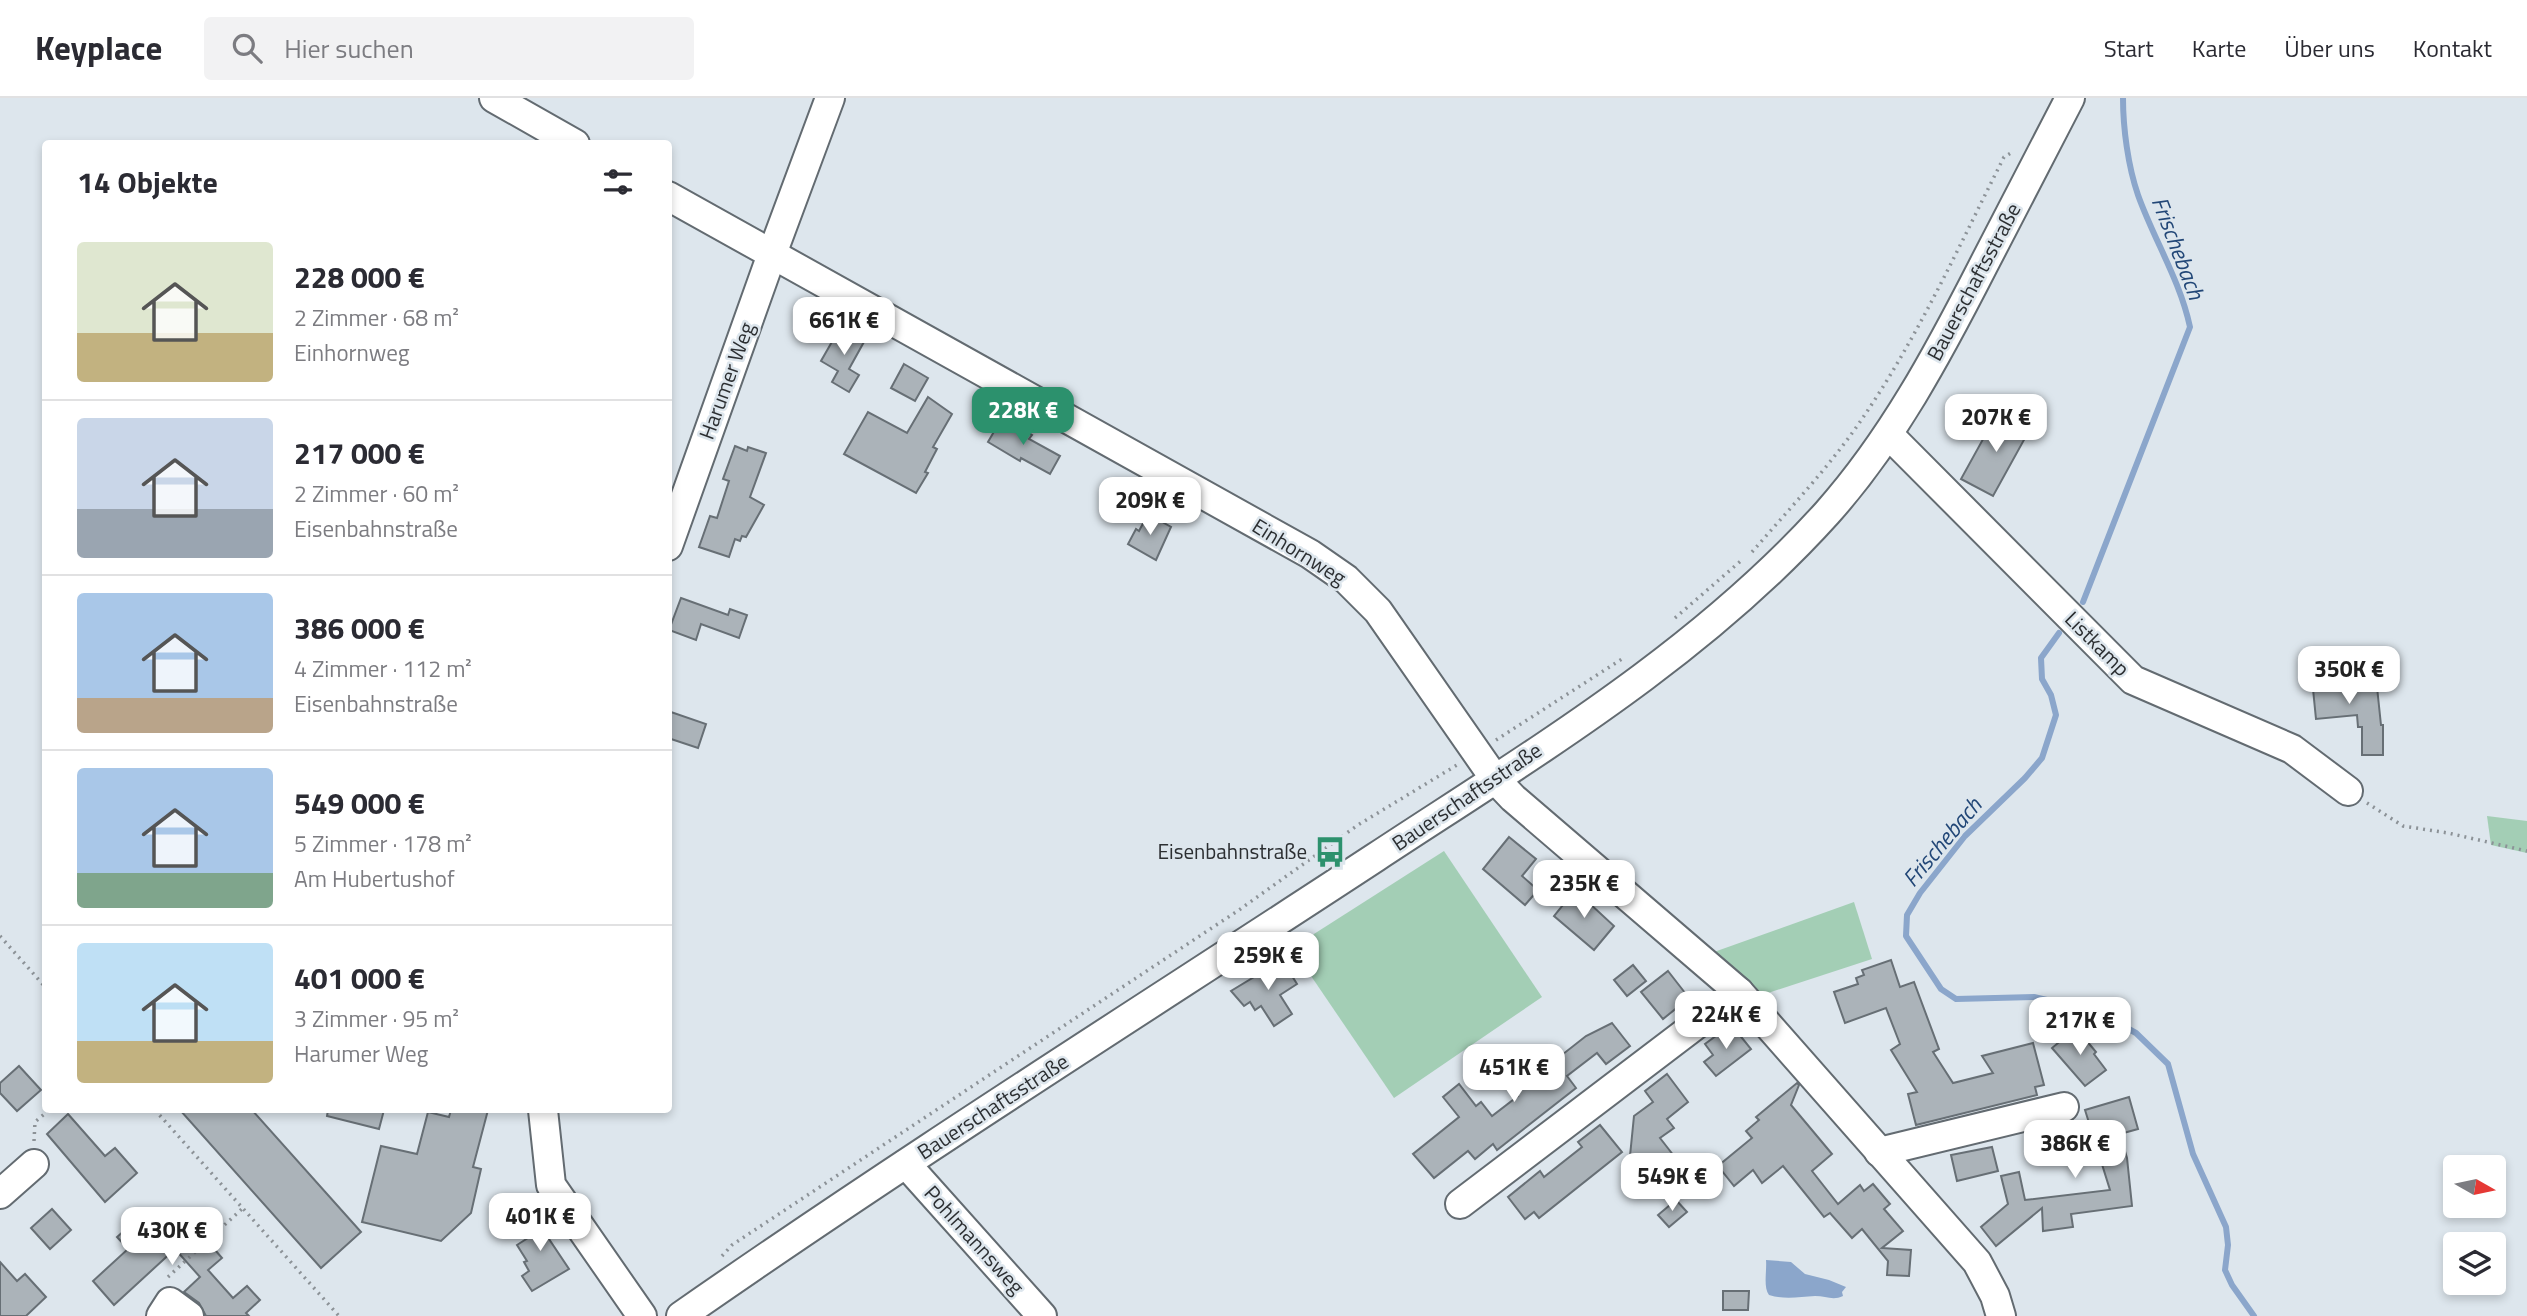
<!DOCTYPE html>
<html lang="de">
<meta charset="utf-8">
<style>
:root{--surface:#fff;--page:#f2f2f3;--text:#2b2b33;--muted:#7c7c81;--line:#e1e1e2;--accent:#2c916d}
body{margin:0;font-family:"Titillium Web",sans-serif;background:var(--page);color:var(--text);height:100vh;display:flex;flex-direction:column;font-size:26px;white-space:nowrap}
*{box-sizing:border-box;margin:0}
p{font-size:23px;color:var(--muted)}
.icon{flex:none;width:38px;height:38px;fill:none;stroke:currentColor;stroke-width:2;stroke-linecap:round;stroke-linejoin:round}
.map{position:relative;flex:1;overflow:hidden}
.side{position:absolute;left:42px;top:42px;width:630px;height:973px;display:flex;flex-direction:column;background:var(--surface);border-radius:7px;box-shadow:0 4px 10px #0003}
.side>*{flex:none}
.needle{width:46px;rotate:99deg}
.buttons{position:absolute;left:2443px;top:1057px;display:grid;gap:14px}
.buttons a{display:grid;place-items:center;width:63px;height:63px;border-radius:7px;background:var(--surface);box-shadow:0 4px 10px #0003;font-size:35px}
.price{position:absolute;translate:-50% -60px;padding:0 16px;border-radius:14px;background:#fff;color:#222;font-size:23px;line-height:46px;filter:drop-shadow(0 2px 4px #0008)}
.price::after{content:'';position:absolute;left:50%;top:42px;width:21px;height:16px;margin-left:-10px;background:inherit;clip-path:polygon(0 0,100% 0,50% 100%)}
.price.current{background:var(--accent);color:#fff}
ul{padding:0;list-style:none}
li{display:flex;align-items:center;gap:21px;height:175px;padding:0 35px}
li+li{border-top:2px solid var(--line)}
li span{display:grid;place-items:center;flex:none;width:196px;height:140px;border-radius:7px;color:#555}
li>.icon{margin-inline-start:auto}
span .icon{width:84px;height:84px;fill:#fffc;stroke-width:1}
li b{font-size:30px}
h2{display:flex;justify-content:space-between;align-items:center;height:84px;padding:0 35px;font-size:30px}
header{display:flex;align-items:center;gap:42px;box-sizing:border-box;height:98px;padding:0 35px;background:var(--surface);border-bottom:2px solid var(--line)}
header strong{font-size:33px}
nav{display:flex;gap:38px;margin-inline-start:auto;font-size:24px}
.search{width:490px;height:63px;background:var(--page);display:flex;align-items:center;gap:18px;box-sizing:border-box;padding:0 24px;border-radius:7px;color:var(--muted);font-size:26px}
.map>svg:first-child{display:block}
.green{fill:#a3ceb5}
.water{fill:#8ba6cb}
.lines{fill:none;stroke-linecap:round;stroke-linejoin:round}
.stream{stroke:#8ba6cb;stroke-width:6}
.building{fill:#abb3b9;stroke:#676f75;stroke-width:2}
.minor-casing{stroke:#636b71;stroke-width:32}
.path{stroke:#8c9297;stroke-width:3.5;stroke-dasharray:2 5;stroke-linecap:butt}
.minor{stroke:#fff;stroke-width:28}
.labels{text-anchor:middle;stroke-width:5;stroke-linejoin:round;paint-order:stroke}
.street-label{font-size:21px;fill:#2c2f32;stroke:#dde6ed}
.poi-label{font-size:21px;fill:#2c2f32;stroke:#dde6ed;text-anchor:end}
.water-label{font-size:23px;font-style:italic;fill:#224777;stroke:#dde6ed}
</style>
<header>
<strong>Keyplace</strong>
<div class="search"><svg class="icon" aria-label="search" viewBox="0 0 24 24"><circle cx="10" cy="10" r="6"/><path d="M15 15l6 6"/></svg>Hier suchen</div>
<nav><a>Start</a><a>Karte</a><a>Über uns</a><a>Kontakt</a></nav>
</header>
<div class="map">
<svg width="2527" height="1218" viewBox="0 0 2527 1218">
<rect width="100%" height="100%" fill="#dde6ed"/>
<!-- green -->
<g class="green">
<path d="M 2487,718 L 2527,723 L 2527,755 L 2491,747 Z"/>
<path d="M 1444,753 L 1542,899 L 1394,1000 L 1292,850 Z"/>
<path d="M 1854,804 L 1872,861 L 1762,897 L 1714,854 Z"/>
</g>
<!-- water -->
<path class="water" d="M 1766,1162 L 1791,1164 L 1805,1176 L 1829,1182 L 1846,1189 L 1842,1194 L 1843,1198 C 1833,1203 1826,1198 1815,1198 C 1799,1199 1785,1202 1769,1197 C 1763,1189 1767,1173 1766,1162 Z"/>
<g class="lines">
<!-- stream -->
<g class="stream">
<path d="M 2083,504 L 2190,229 C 2180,182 2154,142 2138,97 C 2128,68 2123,30 2123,0"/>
<path d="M 2059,535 L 2041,560 L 2042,581 L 2051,597 L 2056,617 L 2042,660 L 2025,680 L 1965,738 L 1920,795 L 1907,817 L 1906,838 L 1941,891 L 1956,901 L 2034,899 L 2098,914 L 2136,935 L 2168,966 L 2193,1056 L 2226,1129 L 2228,1147 L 2225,1172 L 2232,1187 L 2254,1218"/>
</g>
</g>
<!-- building -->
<g class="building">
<path d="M 841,228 L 865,242 L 849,271 L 859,277 L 849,294 L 832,284 L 838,273 L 821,263 Z"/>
<path d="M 904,266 L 928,280 L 915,303 L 891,290 Z"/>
<path d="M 928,299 L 952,316 L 933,349 L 937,351 L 925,374 L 928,375 L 916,395 L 844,356 L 868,314 L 907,335 Z"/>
<path d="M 1998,314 L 2030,331 L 1993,398 L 1961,381 Z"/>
<path d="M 999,325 L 1012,332 L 1015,327 L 1032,337 L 1029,341 L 1060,358 L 1050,376 L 1021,360 L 1020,363 L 988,344 Z"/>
<path d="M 735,348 L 747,353 L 748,349 L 766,355 L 750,399 L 764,407 L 746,439 L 742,438 L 740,443 L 735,441 L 729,459 L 699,449 L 710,418 L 717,420 L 729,383 L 723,381 Z"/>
<path d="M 1148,416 L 1171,429 L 1156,462 L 1128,446 L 1136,431 L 1139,433 Z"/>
<path d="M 681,500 L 728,517 L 730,511 L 747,517 L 739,540 L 701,526 L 696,542 L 669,532 Z"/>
<path d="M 2343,568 L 2346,593 L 2377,589 L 2381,627 L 2383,627 L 2383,657 L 2362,657 L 2362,629 L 2358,629 L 2357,617 L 2316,621 L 2311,571 Z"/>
<path d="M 668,613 L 706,626 L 698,650 L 668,640 Z"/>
<path d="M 1509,739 L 1536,761 L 1522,778 L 1538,792 L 1525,807 L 1483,771 Z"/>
<path d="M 1575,792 L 1614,828 L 1594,852 L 1554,818 Z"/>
<path d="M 1282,862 L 1297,886 L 1280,897 L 1292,916 L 1274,928 L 1261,908 L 1255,912 L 1250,904 L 1244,908 L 1231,893 Z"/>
<path d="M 1891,862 L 1900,889 L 1914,884 L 1939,951 L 1933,954 L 1953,985 L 1993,975 L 1982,958 L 2033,945 L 2044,987 L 2035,989 L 2037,997 L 1916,1027 L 1908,996 L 1917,994 L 1891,952 L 1900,946 L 1886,910 L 1845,925 L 1834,894 L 1858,886 L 1856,880 L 1864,877 L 1862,872 Z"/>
<path d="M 1633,867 L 1646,883 L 1627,898 L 1614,882 Z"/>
<path d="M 1668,873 L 1689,900 L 1663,921 L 1641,894 Z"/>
<path d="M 1612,925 L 1630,948 L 1606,966 L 1597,955 L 1567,978 L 1576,990 L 1497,1052 L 1493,1046 L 1475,1061 L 1468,1053 L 1434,1080 L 1413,1056 L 1459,1019 L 1443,999 L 1459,986 L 1476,1008 L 1481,1004 L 1492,1018 L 1518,998 L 1513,992 L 1529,980 L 1524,973 L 1546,956 L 1553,964 L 1586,938 Z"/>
<path d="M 1734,930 L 1751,951 L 1716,978 L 1704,964 L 1713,957 L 1705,946 L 1724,932 L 1727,935 Z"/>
<path d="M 2076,930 L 2096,954 L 2094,956 L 2106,972 L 2085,988 L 2052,950 Z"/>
<path d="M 19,968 L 41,992 L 17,1013 L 0,995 L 0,985 Z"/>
<path d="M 1667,976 L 1688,1004 L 1667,1021 L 1674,1030 L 1660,1040 L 1674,1058 L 1655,1074 L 1656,1085 L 1644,1086 L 1635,1079 L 1630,1058 L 1634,1018 L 1653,1004 L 1645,993 Z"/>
<path d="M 1797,985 L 1799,987 L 1791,1007 L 1832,1056 L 1812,1073 L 1838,1106 L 1860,1087 L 1864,1093 L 1873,1086 L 1890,1106 L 1884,1111 L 1903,1133 L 1882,1150 L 1911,1152 L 1909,1178 L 1887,1177 L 1888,1163 L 1862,1131 L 1852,1140 L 1830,1115 L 1824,1119 L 1783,1068 L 1762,1085 L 1753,1072 L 1734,1088 L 1718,1068 L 1752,1040 L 1746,1033 L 1759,1022 L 1756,1019 Z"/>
<path d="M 2129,999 L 2138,1031 L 2120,1036 L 2127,1060 L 2132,1108 L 2071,1116 L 2073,1129 L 2043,1133 L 2042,1110 L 1996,1148 L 1981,1129 L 2008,1106 L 2001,1078 L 2019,1074 L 2025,1102 L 2110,1092 L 2085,1012 Z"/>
<path d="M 180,1012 L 252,1012 L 361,1134 L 321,1170 Z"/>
<path d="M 328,1012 L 384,1012 L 379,1031 L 327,1018 Z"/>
<path d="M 451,1012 L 488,1012 L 473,1069 L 481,1071 L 471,1115 L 441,1143 L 362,1124 L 381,1048 L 417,1056 L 428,1014 L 449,1019 Z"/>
<path d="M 68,1016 L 105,1058 L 115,1050 L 137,1075 L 105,1104 L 47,1036 Z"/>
<path d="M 1600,1027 L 1622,1054 L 1539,1120 L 1534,1114 L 1525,1121 L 1508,1099 L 1540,1073 L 1544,1079 L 1582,1049 L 1578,1044 Z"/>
<path d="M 1992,1049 L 1998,1073 L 1957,1083 L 1951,1057 Z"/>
<path d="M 1676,1102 L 1687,1114 L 1669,1129 L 1658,1117 Z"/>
<path d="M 538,1110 L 550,1128 L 543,1132 L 569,1171 L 532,1193 L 522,1178 L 529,1173 L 524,1164 L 527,1163 L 517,1147 L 531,1138 L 520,1122 Z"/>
<path d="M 52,1111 L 71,1132 L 50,1151 L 31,1130 Z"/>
<path d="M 171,1112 L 204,1149 L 209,1145 L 222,1160 L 208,1172 L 233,1200 L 247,1188 L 260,1202 L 246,1215 L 249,1218 L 206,1218 L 199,1205 L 184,1194 L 200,1179 L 175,1151 L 114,1207 L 93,1183 L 128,1151 L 117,1139 L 125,1132 L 132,1125 L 143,1137 Z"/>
<path d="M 0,1164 L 17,1183 L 25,1176 L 46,1199 L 26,1218 L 0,1218 Z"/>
<path d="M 1723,1193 L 1749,1193 L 1748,1212 L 1723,1212 Z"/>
</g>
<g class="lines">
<defs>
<g id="minor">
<path d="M 494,0 L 575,46"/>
<path d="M 668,98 L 1310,456 L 1346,481 L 1378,513 L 1495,681 L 1513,700 L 1739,894 L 1977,1164 L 1995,1198 L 2001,1218"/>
<path d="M 1889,337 L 2133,582 L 2292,651 L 2348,693"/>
<path d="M 668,448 L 772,156 L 830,0"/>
<path d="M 543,1012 L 551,1087 L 642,1218"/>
<path d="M 1879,1054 L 2064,1009"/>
<path d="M 906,1066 L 1042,1218"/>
<path d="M 0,1096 L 34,1066"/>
<path d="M 1460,1106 L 1739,894"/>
<path d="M 161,1218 L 170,1204 L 189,1218"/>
<path d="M 681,1218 C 909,1059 1144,911 1376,759 C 1534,655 1699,557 1827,415 C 1892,342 1938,256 1983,168 C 2012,112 2041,56 2070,0"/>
</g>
</defs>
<!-- minor casing -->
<use href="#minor" class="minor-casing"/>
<!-- path -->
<g class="path">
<path d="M 1752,454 C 1790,410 1832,366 1864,318 C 1919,237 1960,146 2004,59 L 2014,53"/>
<path d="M 1675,520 L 1743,461"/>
<path d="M 1496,642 L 1625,559"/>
<path d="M 2367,705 L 2403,728 L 2448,735 L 2527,753"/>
<path d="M 0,838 L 46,890"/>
<path d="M 155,1012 L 339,1218"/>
<path d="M 34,1043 L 35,1024 L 49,1012"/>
<path d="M 722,1158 L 732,1147 L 1239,812 L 1358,727 L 1457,667"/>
<path d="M 168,1179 L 244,1109"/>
</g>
<!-- minor -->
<use href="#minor" class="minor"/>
</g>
<!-- icons -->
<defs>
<symbol id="bus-bare" viewBox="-9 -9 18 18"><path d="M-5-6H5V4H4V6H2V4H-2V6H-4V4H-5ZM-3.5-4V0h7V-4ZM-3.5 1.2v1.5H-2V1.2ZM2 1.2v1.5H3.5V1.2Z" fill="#2c916d" stroke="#dde6ed" stroke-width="2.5" paint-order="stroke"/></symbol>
</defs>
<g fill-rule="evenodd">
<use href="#bus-bare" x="1308" y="732" width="44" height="44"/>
</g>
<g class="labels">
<!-- street labels -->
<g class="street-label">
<text transform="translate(1974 184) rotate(-62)" y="7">Bauerschaftsstraße</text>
<text transform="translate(727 283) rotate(-70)" y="7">Harumer Weg</text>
<text transform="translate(1299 454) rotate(32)" y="7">Einhornweg</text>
<text transform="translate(2097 546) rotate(45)" y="7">Listkamp</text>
<text transform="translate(1467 699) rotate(-34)" y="7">Bauerschaftsstraße</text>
<text transform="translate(993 1009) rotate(-33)" y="7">Bauerschaftsstraße</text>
<text transform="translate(974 1142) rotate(48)" y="7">Pohlmannsweg</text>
</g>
<!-- poi labels -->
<g class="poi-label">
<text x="1307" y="761">Eisenbahnstraße</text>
</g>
<!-- water labels -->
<g class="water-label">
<text transform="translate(2178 150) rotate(69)" y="8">Frischebach</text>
<text transform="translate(1942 744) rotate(-50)" y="8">Frischebach</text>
</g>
</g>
</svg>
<div class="buttons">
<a><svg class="needle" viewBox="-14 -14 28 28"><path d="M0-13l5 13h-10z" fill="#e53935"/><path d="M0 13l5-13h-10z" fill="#7c7c81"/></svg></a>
<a><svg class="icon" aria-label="layers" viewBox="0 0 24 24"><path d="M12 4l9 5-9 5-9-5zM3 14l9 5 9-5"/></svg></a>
</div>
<b class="price" style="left:844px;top:259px">661K €</b>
<b class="price current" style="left:1023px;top:349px">228K €</b>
<b class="price" style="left:1996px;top:356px">207K €</b>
<b class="price" style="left:1150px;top:439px">209K €</b>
<b class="price" style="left:2349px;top:608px">350K €</b>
<b class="price" style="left:1584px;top:822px">235K €</b>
<b class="price" style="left:1268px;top:894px">259K €</b>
<b class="price" style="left:1726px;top:953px">224K €</b>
<b class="price" style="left:2080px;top:959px">217K €</b>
<b class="price" style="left:1514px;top:1006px">451K €</b>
<b class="price" style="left:2075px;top:1082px">386K €</b>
<b class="price" style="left:1672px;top:1115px">549K €</b>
<b class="price" style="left:540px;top:1155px">401K €</b>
<b class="price" style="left:172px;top:1169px">430K €</b>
<section class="side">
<h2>14 Objekte<svg class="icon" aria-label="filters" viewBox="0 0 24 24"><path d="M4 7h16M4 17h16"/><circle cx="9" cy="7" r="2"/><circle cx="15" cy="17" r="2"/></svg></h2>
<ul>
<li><span style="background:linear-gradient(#dfe7d0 65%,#c2b280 0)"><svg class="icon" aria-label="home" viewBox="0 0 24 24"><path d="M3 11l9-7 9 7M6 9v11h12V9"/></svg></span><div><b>228 000 €</b><p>2 Zimmer · 68 m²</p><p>Einhornweg</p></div></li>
<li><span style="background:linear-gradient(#c9d6e8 65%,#9aa5b1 0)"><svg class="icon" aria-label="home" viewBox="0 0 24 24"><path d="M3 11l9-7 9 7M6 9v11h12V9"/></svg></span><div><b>217 000 €</b><p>2 Zimmer · 60 m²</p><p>Eisenbahnstraße</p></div></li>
<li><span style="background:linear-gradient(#a9c7e8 75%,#b9a48a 0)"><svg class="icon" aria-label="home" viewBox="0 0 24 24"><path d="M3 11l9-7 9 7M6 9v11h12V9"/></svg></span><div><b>386 000 €</b><p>4 Zimmer · 112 m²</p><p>Eisenbahnstraße</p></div></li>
<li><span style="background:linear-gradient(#a9c7e8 75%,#7fa58c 0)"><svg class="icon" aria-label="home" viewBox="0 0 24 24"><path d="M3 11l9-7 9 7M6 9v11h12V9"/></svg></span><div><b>549 000 €</b><p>5 Zimmer · 178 m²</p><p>Am Hubertushof</p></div></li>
<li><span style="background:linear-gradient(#bfe0f5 70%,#c2b280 0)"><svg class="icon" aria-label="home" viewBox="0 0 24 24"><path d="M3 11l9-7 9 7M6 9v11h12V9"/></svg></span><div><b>401 000 €</b><p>3 Zimmer · 95 m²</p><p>Harumer Weg</p></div></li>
</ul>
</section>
</div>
